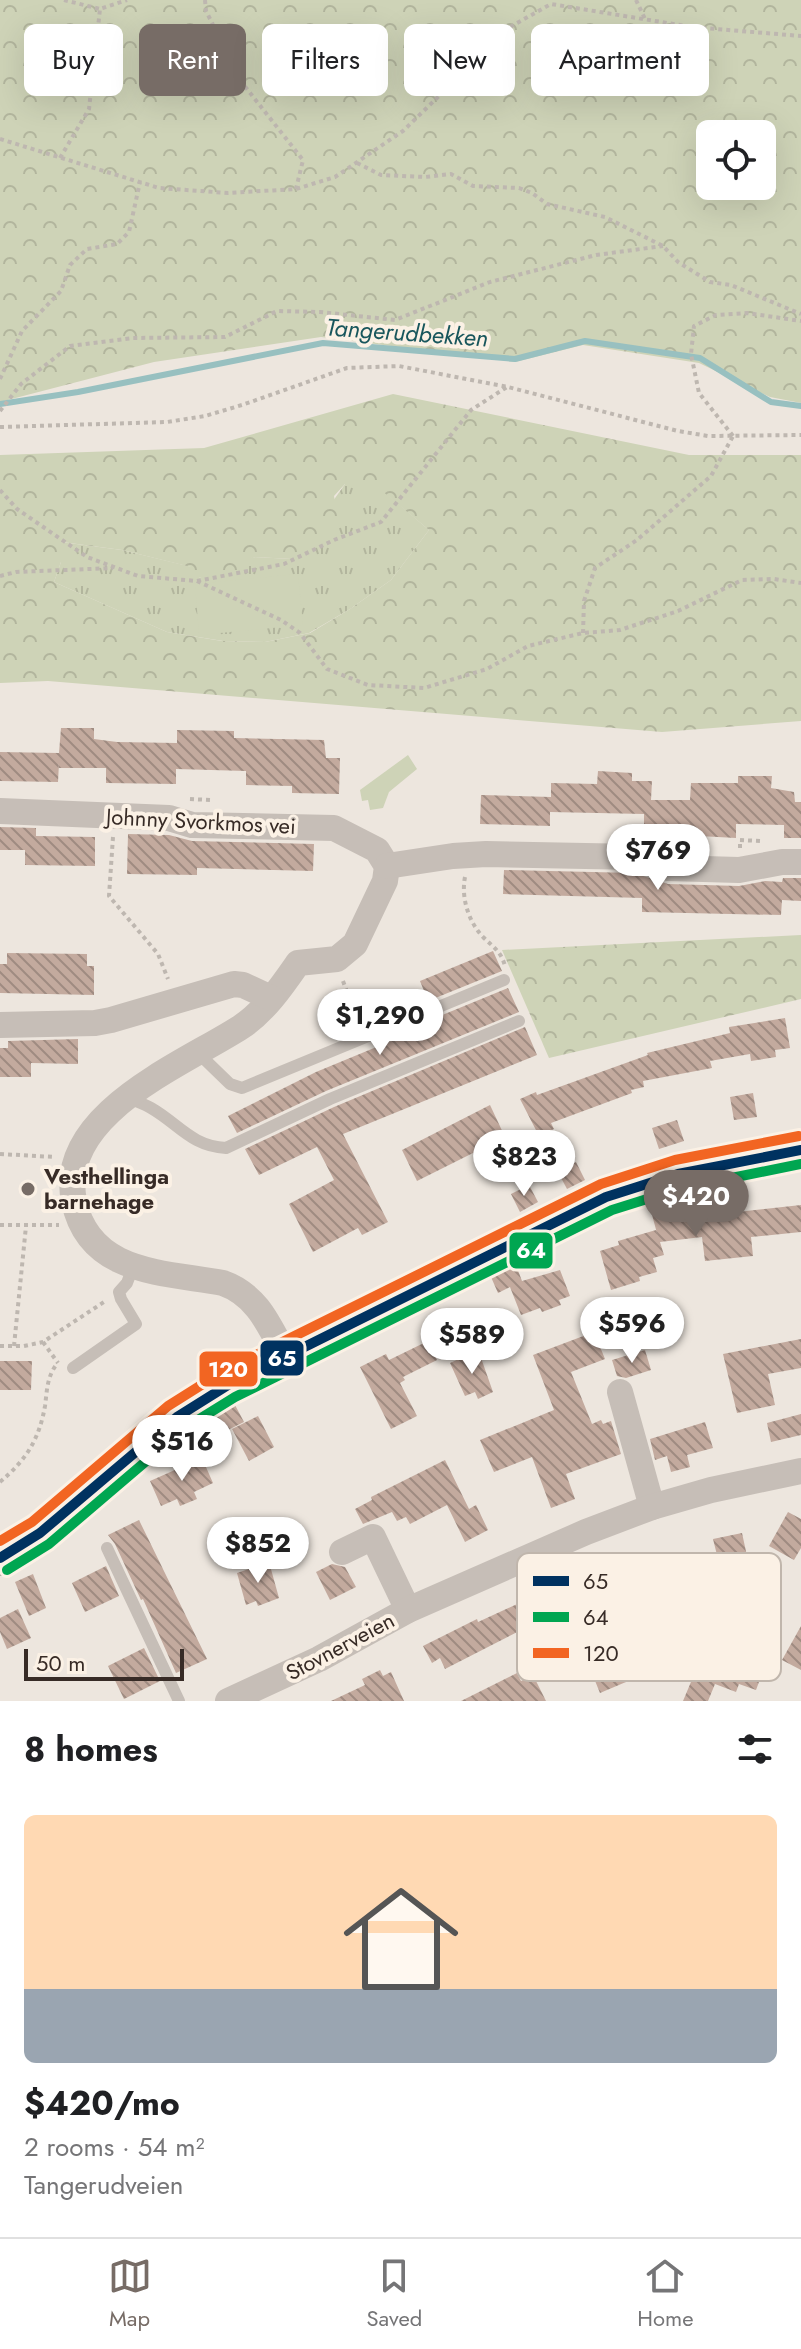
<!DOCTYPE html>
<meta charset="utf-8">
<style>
:root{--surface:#fff;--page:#f2f2f2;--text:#202124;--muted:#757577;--line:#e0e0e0;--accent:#776c66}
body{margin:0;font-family:Jost,sans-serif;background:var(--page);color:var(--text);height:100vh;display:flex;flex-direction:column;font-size:30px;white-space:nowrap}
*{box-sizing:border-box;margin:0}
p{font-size:26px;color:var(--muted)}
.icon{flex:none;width:44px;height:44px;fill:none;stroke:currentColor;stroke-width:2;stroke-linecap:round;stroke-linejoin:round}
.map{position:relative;height:1701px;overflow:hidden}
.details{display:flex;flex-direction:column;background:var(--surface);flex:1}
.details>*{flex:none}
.banner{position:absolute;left:24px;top:24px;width:754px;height:72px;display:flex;gap:16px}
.buttons{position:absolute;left:696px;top:120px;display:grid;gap:16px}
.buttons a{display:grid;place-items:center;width:80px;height:80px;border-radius:12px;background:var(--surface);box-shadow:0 8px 32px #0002;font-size:40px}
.scale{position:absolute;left:24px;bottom:20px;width:160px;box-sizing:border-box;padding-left:8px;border:4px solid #372b26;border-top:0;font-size:22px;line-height:28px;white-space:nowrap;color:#372b26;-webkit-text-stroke:6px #fbf1e5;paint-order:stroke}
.price{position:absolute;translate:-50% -68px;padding:0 18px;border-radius:28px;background:#fff;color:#222;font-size:26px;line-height:52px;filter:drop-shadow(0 2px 4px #0008)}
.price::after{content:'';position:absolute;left:50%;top:48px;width:24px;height:18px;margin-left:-12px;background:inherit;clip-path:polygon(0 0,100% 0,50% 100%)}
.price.selected{background:var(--accent);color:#fff}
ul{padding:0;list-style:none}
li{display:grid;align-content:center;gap:16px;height:424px;padding:0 24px}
li span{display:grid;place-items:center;height:248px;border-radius:12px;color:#555}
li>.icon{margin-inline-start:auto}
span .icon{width:144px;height:144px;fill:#fffc;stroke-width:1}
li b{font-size:34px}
h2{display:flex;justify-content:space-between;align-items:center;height:96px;padding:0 24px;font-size:34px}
.tag{padding:0 28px;border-radius:12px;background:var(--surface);box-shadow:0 8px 32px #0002;font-size:28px;line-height:72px}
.tag.selected{background:var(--accent);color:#fff}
.tabs{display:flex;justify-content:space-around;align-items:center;height:112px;border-top:2px solid var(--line);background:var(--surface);font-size:22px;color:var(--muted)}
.tabs a{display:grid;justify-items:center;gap:4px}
.tabs .selected{color:var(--accent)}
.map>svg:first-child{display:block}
.grass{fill:url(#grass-tufts)}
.forest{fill:url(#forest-crowns);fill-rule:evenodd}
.green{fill:#ced3b7}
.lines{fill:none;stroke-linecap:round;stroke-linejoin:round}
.stream{stroke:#98c0c0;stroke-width:6}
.building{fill:url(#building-back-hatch)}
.path{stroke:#beb7b0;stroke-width:4;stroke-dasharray:4 4;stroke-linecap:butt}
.lane{stroke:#c6beb7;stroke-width:12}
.street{stroke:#c6beb7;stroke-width:26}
.secondary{stroke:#b6aea8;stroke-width:36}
.bus-1-casing{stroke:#fbf1e5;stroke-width:16}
.bus-2-casing{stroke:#fbf1e5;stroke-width:16}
.bus-3-casing{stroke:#fbf1e5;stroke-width:16}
.bus-1{stroke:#003260;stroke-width:10}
.bus-2{stroke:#00a651;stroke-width:10}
.bus-3{stroke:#f26522;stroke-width:10}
.poi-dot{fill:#776c66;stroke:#fbf1e5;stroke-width:3}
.labels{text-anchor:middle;stroke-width:8;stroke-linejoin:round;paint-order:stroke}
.street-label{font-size:22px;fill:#372b26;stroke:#fbf1e5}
.poi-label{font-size:22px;font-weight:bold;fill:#372b26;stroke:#fbf1e5;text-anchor:start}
.water-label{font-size:24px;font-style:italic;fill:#18565c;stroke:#fbf1e5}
.key{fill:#fbf1e5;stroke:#c0b6ac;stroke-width:2}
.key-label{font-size:22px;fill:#372b26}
.line-badge{stroke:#fbf1e5;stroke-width:3}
.badge-label{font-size:22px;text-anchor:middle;font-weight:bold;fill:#fff}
</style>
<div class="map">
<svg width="801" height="1701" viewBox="0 0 801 1701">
<defs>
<pattern id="grass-tufts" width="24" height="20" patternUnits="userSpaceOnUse" patternTransform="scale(2)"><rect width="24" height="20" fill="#ced3b7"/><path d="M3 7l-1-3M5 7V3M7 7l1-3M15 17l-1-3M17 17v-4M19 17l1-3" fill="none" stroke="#b2b59d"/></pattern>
<pattern id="forest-crowns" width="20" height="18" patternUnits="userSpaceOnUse" patternTransform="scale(2)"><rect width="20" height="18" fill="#ced3b7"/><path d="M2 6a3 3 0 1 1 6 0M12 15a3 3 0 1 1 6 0" fill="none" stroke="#b2b59d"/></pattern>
<pattern id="building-back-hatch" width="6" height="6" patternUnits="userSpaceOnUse" patternTransform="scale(2)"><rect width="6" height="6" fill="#c3aa9e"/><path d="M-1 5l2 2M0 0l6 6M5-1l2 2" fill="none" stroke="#9f8b81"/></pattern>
</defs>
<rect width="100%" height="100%" fill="#ede6de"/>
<!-- grass -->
<path class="grass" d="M 345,484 L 375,484 L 429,530 L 391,580 L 350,609 L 309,633 L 265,642 L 223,641 L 167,632 L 54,582 L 61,562 L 61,542 L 122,550 L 192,567 L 199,578 L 252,557 L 292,559 Z"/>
<!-- forest -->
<g class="forest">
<path d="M 0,0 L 801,0 L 801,403 L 770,397 L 699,363 L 583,345 L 515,362 L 321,337 L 154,362 L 0,402 ZM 762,134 L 762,186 L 710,186 L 710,134 Z"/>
<path d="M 393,394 L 689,455 L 801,455 L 801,721 L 662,732 L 48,681 L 0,683 L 0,455 L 204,448 ZM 345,484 L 375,485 L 429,530 L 391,580 L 350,609 L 310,633 L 265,642 L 222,641 L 167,632 L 54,582 L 61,562 L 62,542 L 122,550 L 191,567 L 198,578 L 247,570 L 252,557 L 292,559 L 338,518 L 334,496 Z"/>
<path d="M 801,935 L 801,999 L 549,1058 L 502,950 Z"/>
</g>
<!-- green -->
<g class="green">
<path d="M 298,574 L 303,625 L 199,635 L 195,584 Z"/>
<path d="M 408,755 L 417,769 L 389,792 L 383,808 L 370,810 L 368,800 L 362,801 L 360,790 Z"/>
</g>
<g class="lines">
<!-- stream -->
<path class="stream" d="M 0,404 L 78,392 L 323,343 L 515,359 L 585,341 L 700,358 L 771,402 L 801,406"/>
</g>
<!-- building -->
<g class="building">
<path d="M 61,728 L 94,728 L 94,739 L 117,742 L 177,743 L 177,730 L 234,731 L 234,738 L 324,740 L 326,758 L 340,758 L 339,794 L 292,793 L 292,786 L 246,785 L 246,771 L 176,769 L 176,784 L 106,783 L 106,768 L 59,768 L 59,763 L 58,782 L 0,781 L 0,752 L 59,753 Z"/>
<path d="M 598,771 L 632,773 L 632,781 L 652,781 L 651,800 L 690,800 L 691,783 L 738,783 L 738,776 L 772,776 L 771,788 L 794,792 L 795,802 L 801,802 L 801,838 L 784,838 L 784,825 L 736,824 L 736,838 L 644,833 L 644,814 L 550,812 L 550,826 L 480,824 L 481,795 L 551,797 L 551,783 L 597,784 Z"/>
<path d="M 0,827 L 36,828 L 36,836 L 95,837 L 95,866 L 25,865 L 25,850 L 0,850 Z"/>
<path d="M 128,834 L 169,835 L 192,841 L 314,844 L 313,871 L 197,868 L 197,875 L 127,874 Z"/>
<path d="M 504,870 L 634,873 L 668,884 L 739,886 L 765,881 L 782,882 L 783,878 L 801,878 L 801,901 L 782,900 L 781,915 L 642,912 L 642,898 L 503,894 Z"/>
<path d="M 493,951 L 502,971 L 428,1001 L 420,981 Z"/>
<path d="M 7,953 L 87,954 L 87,966 L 94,966 L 94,995 L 0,993 L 0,964 L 7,964 Z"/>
<path d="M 508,988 L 519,1012 L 326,1091 L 237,1133 L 228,1116 L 316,1072 L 437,1022 L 435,1018 Z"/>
<path d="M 785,1018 L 790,1048 L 775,1050 L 776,1057 L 751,1061 L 750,1054 L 710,1061 L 712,1068 L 643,1081 L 644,1087 L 631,1090 L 632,1093 L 551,1123 L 554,1129 L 539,1136 L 520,1099 L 536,1092 L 537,1095 L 648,1055 L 647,1053 L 730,1033 L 729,1027 Z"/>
<path d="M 525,1027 L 537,1055 L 343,1134 L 388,1222 L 362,1235 L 358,1228 L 313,1252 L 289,1204 L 334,1180 L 317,1147 L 259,1175 L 245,1149 L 334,1107 Z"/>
<path d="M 78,1039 L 78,1064 L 31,1063 L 31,1077 L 0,1077 L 0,1048 L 8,1048 L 8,1041 Z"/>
<path d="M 753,1093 L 757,1117 L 734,1120 L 730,1097 Z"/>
<path d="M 490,1105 L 505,1137 L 417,1181 L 402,1150 Z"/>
<path d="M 677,1120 L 684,1141 L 659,1149 L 652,1128 Z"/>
<path d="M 576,1162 L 585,1180 L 567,1189 L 558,1172 Z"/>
<path d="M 529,1185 L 538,1202 L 520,1212 L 511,1194 Z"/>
<path d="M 677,1203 L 681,1213 L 701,1211 L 702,1216 L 801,1205 L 801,1232 L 751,1237 L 753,1256 L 705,1261 L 702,1237 L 660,1242 L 664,1255 L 653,1258 L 657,1272 L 639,1277 L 640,1281 L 611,1290 L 600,1251 L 619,1245 L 618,1241 L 656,1230 L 658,1237 L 651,1211 Z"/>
<path d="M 516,1265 L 522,1281 L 560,1270 L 570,1296 L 559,1300 L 561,1305 L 542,1312 L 540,1308 L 521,1315 L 510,1287 L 498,1293 L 491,1277 Z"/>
<path d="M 594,1332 L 605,1359 L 571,1372 L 592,1424 L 601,1420 L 603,1424 L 611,1421 L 621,1454 L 566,1474 L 575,1499 L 551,1508 L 532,1457 L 494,1472 L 480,1440 L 554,1410 L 533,1355 Z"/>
<path d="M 801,1339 L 801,1368 L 768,1374 L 775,1405 L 737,1413 L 723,1354 Z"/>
<path d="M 428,1341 L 437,1360 L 403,1377 L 405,1380 L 400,1383 L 417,1416 L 391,1429 L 360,1367 L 386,1354 L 389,1360 Z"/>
<path d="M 645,1350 L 651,1370 L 626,1378 L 617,1376 L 612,1360 Z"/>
<path d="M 472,1353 L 475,1360 L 481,1358 L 493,1392 L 478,1399 L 475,1392 L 465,1396 L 450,1363 Z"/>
<path d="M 0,1361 L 32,1361 L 31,1390 L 0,1390 Z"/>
<path d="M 235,1405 L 244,1422 L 224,1432 L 216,1417 Z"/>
<path d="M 801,1414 L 801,1435 L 771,1442 L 767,1423 Z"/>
<path d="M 258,1416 L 274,1447 L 249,1461 L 232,1429 Z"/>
<path d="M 705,1422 L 713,1448 L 687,1455 L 690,1467 L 671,1472 L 667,1456 L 655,1460 L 650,1439 Z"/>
<path d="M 202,1458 L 213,1483 L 194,1492 L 197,1499 L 180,1506 L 177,1499 L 161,1506 L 150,1481 Z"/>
<path d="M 445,1460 L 469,1509 L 476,1505 L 488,1530 L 465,1542 L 447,1505 L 410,1524 L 406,1517 L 397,1521 L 392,1512 L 363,1524 L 355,1509 L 372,1500 L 371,1497 Z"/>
<path d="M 788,1512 L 801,1519 L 801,1548 L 794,1560 L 769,1546 Z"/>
<path d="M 139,1520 L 207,1659 L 176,1673 L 143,1599 L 141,1600 L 115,1544 L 108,1535 Z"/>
<path d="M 742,1533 L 752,1579 L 714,1587 L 668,1602 L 662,1582 L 667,1580 L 665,1572 L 717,1555 L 713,1539 Z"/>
<path d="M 269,1562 L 279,1598 L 258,1606 L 256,1601 L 246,1605 L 237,1573 Z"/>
<path d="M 332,1564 L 345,1567 L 356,1587 L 330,1600 L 316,1572 Z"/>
<path d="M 106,1566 L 119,1596 L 85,1612 L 72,1583 Z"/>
<path d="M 589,1571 L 600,1597 L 556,1616 L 558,1624 L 542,1632 L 538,1624 L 527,1627 L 445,1669 L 440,1658 L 432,1663 L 423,1646 L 477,1619 L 478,1622 Z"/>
<path d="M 33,1574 L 46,1608 L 29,1616 L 15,1582 Z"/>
<path d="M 18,1609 L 31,1638 L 7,1649 L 0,1632 L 0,1618 Z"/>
<path d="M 801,1626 L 801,1670 L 782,1660 Z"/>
<path d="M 144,1648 L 160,1681 L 124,1699 L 108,1666 Z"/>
<path d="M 621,1652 L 633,1679 L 600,1693 L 589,1666 Z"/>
<path d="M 737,1652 L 766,1663 L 756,1690 L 739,1684 L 736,1692 L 715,1684 L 708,1701 L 683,1701 L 701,1658 L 730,1670 Z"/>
<path d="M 380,1670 L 383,1676 L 391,1672 L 404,1701 L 331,1701 L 365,1685 L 362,1679 Z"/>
<path d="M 517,1673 L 521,1681 L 533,1675 L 546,1701 L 461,1701 Z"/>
</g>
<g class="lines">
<!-- path -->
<g class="path">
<path d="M 64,0 L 100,9"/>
<path d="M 205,0 L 206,11 L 243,84 L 303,160 L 296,189"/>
<path d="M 636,0 L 645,19"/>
<path d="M 0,139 L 159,188 L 228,193 L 296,189 L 335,177 L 403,131 L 510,27 L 551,4 L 692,27 L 801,36"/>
<path d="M 60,158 L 89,109 L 100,9 L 127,0"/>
<path d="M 357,163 L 381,175 L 425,177 L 451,174 L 473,186 L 519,188 L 532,193 L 547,204 L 605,217 L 663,246 L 678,262 L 710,282 L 731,285 L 801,314"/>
<path d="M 0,379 L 22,331 L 61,291 L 70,265 L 87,249 L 117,244 L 129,232 L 140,182"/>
<path d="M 0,411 L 21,384 L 70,346 L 133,338 L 225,337 L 277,311 L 320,312 L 395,320 L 490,282 L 596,255 L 663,246"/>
<path d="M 0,427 L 167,422 L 205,416 L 242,405 L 347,368 L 399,366 L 508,387 L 678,431 L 708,436 L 801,435"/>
<path d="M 733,436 L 699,393 L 691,354 L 694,326 L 716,315 L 747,313 L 801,321"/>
<path d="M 0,490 L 17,509 L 87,557 L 138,576 L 197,581 L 284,564 L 334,540 L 381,522 L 471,410 L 507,387"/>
<path d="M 0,576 L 16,572 L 113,568"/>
<path d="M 197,581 L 281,620 L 300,633 L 327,669 L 368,685 L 424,688 L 487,669 L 528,646 L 583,633 L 620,630 L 678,611 L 742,580 L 774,579 L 801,583"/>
<path d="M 583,633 L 584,601 L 595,568 L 637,540 L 711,476 L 733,436"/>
<path d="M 190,799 L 210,800"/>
<path d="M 113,837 L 109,896 L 158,954 L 168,979"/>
<path d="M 740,848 L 740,840 L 760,841"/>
<path d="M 465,877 C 461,897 468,921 483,937 C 493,947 501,951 505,966"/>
<path d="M 343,981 L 359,1025"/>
<path d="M 0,1154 L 55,1157"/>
<path d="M 0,1225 L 59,1225"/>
<path d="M 43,1342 L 58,1363"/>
<path d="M 0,1346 L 24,1346 L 43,1342 L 104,1302"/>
<path d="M 14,1346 L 26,1226"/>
<path d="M 0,1482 C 26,1460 39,1440 45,1406 C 47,1391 47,1376 57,1364"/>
</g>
<!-- lane -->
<g class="lane">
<path d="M 197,1052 L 230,1084 L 242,1088 L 504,980"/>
<path d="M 127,1097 C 135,1101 144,1104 151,1108 C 179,1124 191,1146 226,1148 L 330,1099 L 519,1021"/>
<path d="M 73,1368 L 136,1324 L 121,1299 L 119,1292 L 127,1283 L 133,1267"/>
<path d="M 107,1548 L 179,1701"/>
</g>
<!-- street -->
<g class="street">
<path d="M 0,811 L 169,818 L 192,825 L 334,828 L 377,850 L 387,866 L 385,881 L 355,944 L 337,959 L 298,963 C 282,986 265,1011 241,1027 C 184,1064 56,1114 74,1201 C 89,1275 165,1272 223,1283 C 257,1295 269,1325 285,1355"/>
<path d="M 387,866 L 453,856 L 486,854 L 637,857 L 668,868 L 739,870 L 782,862 L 801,862"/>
<path d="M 0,1025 L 95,1023 L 111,1020 L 234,984 L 243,985 L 271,998"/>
<path d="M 620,1392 L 652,1507"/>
<path d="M 342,1552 L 373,1537 L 408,1610"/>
<path d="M 228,1701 L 319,1659 L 408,1610 L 586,1532 L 652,1507 L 711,1490 L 801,1471"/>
</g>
<!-- secondary -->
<path class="secondary" d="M 0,1558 L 40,1533 L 177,1417 L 228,1385 L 606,1197 C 670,1172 734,1161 801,1150"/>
<defs>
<path id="bus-1" d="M 0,1558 L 40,1533 L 177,1417 L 228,1385 L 606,1197 L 678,1174 L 801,1150"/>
<path id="bus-2" d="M 7,1570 L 49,1544 L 185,1428 L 235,1397 L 612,1210 L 682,1188 L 801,1164"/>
<path id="bus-3" d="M 0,1541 L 32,1522 L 168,1406 L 222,1372 L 601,1184 L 675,1160 L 799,1136"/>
</defs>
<!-- bus-1 casing -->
<use href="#bus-1" class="bus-1-casing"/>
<!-- bus-2 casing -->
<use href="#bus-2" class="bus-2-casing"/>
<!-- bus-3 casing -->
<use href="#bus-3" class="bus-3-casing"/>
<!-- bus-1 -->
<use href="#bus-1" class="bus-1"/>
<!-- bus-2 -->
<use href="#bus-2" class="bus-2"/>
<!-- bus-3 -->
<use href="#bus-3" class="bus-3"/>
</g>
<!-- markers -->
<circle class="poi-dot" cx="28" cy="1189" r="8"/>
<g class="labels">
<!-- street labels -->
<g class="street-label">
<text transform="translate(201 821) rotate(3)" y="8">Johnny Svorkmos vei</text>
<text transform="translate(340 1646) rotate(-28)" y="8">Stovnerveien</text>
</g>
<!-- poi labels -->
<g class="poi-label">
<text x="44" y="1184">Vesthellinga<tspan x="44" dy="25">barnehage</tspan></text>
</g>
<!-- water labels -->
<g class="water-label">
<text transform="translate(407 333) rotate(4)" y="8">Tangerudbekken</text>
</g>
</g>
<!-- legend -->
<rect x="517" y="1553" width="264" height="128" rx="12" class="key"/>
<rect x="533" y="1576" width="36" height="10" fill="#003260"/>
<rect x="533" y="1612" width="36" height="10" fill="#00a651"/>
<rect x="533" y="1648" width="36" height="10" fill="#f26522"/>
<g class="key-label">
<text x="583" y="1589">65</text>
<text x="583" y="1625">64</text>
<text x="583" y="1661">120</text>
</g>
<g class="line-badge">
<rect x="508" y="1231" width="46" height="39" rx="8" fill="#00a651"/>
<rect x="259" y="1339" width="46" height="38" rx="8" fill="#003260"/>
<rect x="198" y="1350" width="61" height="38" rx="8" fill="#f26522"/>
</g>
<g class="badge-label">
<text x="531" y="1258">64</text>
<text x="282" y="1366">65</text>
<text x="228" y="1377">120</text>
</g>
</svg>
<div class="buttons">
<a><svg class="icon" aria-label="locate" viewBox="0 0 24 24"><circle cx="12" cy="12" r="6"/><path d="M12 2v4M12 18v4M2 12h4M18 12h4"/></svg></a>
</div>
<div class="scale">50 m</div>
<b class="price" style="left:658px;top:892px">$769</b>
<b class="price" style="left:380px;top:1057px">$1,290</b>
<b class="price" style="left:524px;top:1198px">$823</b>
<b class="price selected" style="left:696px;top:1238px">$420</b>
<b class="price" style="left:632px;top:1365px">$596</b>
<b class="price" style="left:472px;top:1376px">$589</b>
<b class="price" style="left:182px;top:1483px">$516</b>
<b class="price" style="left:258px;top:1585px">$852</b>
<div class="banner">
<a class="tag">Buy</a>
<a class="tag selected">Rent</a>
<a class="tag">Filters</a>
<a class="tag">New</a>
<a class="tag">Apartment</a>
</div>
</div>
<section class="details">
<h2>8 homes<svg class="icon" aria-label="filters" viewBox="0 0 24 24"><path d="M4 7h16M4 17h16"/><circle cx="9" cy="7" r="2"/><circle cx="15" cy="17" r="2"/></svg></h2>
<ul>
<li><span style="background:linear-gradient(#ffd9b3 70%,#9aa5b1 0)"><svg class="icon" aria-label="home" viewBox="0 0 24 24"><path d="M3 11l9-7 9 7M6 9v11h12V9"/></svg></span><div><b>$420/mo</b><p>2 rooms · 54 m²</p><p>Tangerudveien</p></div></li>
</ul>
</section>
<nav class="tabs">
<a class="selected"><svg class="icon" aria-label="map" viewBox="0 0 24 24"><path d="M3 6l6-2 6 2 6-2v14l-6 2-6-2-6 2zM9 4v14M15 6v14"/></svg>Map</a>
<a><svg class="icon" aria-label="saved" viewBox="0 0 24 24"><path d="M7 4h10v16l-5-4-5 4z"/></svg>Saved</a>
<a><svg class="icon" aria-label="home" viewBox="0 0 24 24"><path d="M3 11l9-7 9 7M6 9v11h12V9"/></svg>Home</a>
</nav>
